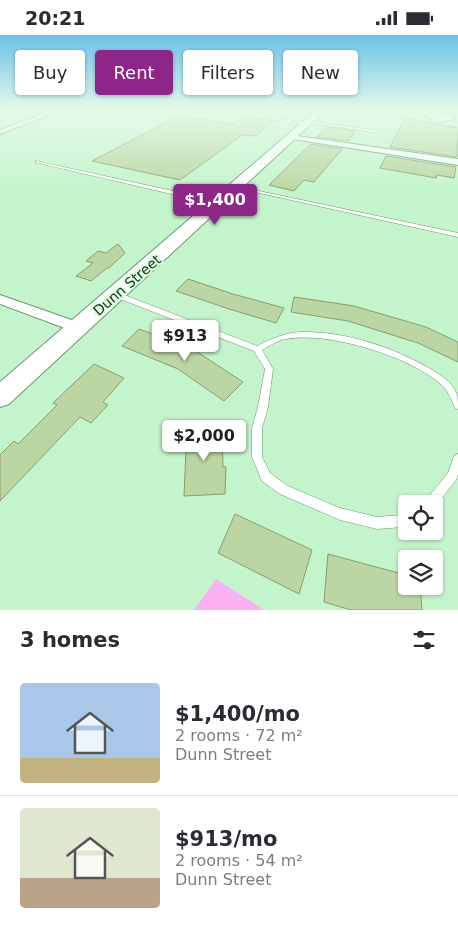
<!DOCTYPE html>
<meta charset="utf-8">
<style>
:root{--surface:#fff;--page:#f7f7f7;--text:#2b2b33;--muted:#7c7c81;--line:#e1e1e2;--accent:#8e268a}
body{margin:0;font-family:"DejaVu Sans",sans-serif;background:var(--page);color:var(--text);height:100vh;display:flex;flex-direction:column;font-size:19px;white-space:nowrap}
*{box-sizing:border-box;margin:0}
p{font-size:16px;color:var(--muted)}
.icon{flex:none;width:28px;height:28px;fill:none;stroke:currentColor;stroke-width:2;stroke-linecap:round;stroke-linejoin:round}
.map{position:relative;height:575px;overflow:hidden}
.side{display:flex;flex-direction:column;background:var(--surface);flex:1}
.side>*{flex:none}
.banner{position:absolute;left:15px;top:15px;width:429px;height:45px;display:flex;gap:10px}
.fabs{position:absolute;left:398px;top:460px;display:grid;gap:10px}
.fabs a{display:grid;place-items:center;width:45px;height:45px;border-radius:5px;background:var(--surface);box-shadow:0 1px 4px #0004;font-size:25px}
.price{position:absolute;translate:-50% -42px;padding:0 11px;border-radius:5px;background:#fff;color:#222;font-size:16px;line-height:32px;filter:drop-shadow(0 1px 2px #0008)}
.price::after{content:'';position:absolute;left:50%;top:30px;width:15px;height:11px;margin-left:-8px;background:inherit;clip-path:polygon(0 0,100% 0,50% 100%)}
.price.current{background:var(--accent);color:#fff}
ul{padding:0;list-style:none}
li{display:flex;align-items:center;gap:15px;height:125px;padding:0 20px}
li+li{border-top:1px solid var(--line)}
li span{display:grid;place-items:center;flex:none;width:140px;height:100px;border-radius:5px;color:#555}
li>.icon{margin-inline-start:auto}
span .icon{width:60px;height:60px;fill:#fffc;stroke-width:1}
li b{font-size:21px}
h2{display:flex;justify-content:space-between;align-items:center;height:60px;padding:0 20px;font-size:21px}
.tag{padding:0 18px;border-radius:5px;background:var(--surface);box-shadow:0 1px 4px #0004;font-size:18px;line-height:45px}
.tag.current{background:var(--accent);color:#fff}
.status{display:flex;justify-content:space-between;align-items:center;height:35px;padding:0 25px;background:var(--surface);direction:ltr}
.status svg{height:14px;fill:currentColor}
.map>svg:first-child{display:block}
.green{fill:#fbb1f4}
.building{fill:#bcd6a3;stroke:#869e6e}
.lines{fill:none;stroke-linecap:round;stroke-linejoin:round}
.lane-casing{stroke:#6a9672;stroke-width:1}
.street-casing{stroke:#6a9672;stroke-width:2}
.secondary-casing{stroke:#6a9672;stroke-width:2}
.lane{fill:#fff;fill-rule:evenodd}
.street{fill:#fff;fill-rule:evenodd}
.secondary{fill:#fff;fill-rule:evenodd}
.labels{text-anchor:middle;stroke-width:4;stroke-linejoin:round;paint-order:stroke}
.street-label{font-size:14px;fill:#1d3021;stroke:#d8fede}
</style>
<div class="status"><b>20:21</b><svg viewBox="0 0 49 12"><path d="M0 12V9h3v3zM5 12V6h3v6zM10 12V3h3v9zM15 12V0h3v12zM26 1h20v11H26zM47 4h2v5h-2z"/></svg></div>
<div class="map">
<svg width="458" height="575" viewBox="0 0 458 575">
<rect width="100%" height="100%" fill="#c4f4cc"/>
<!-- green -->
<path class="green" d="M 216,544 L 264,575 L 194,575 Z"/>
<!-- building -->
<g class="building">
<path d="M 178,81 L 233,89 L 244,82 L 274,86 L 255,101 L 242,100 L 180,145 L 92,126 Z"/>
<path d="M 405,83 L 458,93 L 457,122 L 390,112 Z"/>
<path d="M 327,92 L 356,96 L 348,106 L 317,102 Z"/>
<path d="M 311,109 L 342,114 L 314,147 L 304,145 L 294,156 L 269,150 Z"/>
<path d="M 386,121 L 456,132 L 454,143 L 437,140 L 436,143 L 380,133 Z"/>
<path d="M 118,209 L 125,218 L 109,233 L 107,233 L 91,246 L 76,241 L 93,228 L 86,226 L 98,216 L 106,218 Z"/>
<path d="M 188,244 L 233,259 L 284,273 L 276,288 L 229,274 L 176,256 Z"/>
<path d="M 294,262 L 354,271 L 426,292 L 458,307 L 458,327 L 418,308 L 348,286 L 291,277 Z"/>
<path d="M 139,294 L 191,313 L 243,347 L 224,366 L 178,334 L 122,311 Z"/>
<path d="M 94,329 L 124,343 L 103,367 L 108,370 L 91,388 L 80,382 L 0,466 L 0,420 L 14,406 L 18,409 L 57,370 L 53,368 Z"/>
<path d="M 219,391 L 219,400 L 222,400 L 223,432 L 226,432 L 225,459 L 184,461 L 187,392 Z"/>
<path d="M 235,479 L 312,515 L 299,559 L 218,518 Z"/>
<path d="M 328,519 L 406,540 L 406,551 L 420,551 L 422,575 L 351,575 L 324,567 Z"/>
</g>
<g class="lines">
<defs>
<g id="lane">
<path d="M 232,76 L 307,88 L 309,89 L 307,90 L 221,76 Z"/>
<path d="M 309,86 L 380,96 L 382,97 L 380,98 L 310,88 Z"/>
<path d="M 36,126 L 219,166 L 222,168 L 219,170 L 38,128 L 36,128 Z"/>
<path d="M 235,151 L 458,198 L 458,202 L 237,153 L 235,152 Z"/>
<path d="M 115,258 L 119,258 L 257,311 C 273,303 286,297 304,297 C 347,297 392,312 429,333 C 437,338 448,344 453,352 C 458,359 458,365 458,374 L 455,373 C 452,366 449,358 444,352 C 413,322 329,296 286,304 C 278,305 269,311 262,315 L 273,334 L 268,372 L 262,393 L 262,422 L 270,438 L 288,451 L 340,473 L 377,482 L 401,480 L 406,478 L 406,490 L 403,492 L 377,494 L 340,485 L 280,459 L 262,446 L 252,422 L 252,393 L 258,372 L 265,334 L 254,316 L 115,262 L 114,260 Z"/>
<path d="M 458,419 L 458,439 L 456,445 L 434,473 L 434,469 L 425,469 L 426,465 L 448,438 L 454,421 Z"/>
</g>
<g id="street">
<path d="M 50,76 L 60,76 L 0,99 L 0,95 Z"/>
<path d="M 434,77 L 450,80 L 454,84 L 440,87 L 425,81 Z"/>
<path d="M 290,100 L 458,124 L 458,130 L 293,104 L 290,104 Z"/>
<path d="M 0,260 L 83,289 L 86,293 L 83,297 L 78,298 L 0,269 Z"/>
</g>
<path id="secondary" d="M 315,76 L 325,76 L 9,369 L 0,372 L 0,347 Z"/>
</defs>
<!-- lane casing -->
<use href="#lane" class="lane-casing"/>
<!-- street casing -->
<use href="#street" class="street-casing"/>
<!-- secondary casing -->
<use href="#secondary" class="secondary-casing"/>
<!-- lane -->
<use href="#lane" class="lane"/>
<!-- street -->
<use href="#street" class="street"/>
<!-- secondary -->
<use href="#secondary" class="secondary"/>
</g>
<!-- sky -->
<linearGradient id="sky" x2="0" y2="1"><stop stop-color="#6ac2ea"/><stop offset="0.48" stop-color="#e4fae8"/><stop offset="1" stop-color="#e4fae8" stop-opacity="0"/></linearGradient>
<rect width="458" height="157" fill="url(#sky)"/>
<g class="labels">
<!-- street labels -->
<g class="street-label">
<text transform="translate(127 250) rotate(-41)" y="5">Dunn Street</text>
</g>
</g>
</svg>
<div class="fabs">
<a><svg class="icon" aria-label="locate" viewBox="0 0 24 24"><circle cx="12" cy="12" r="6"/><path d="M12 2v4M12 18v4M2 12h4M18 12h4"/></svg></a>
<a><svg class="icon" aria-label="layers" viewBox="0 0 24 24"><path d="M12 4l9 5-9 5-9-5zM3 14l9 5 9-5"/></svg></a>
</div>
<b class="price current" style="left:215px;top:191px">$1,400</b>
<b class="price" style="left:185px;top:327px">$913</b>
<b class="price" style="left:204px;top:427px">$2,000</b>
<div class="banner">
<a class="tag">Buy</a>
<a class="tag current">Rent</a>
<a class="tag">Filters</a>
<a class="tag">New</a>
</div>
</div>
<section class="side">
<h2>3 homes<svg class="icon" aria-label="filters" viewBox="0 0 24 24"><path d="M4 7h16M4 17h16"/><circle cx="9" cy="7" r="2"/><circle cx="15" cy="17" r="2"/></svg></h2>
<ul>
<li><span style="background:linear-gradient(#a9c7e8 75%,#c2b280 0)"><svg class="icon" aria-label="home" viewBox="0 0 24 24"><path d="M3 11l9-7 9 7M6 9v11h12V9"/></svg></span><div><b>$1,400/mo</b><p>2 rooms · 72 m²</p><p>Dunn Street</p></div></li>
<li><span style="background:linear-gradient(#dfe7d0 70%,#b9a48a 0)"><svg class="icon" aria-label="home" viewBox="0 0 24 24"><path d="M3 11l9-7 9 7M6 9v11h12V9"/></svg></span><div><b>$913/mo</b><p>2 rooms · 54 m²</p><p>Dunn Street</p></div></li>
</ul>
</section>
